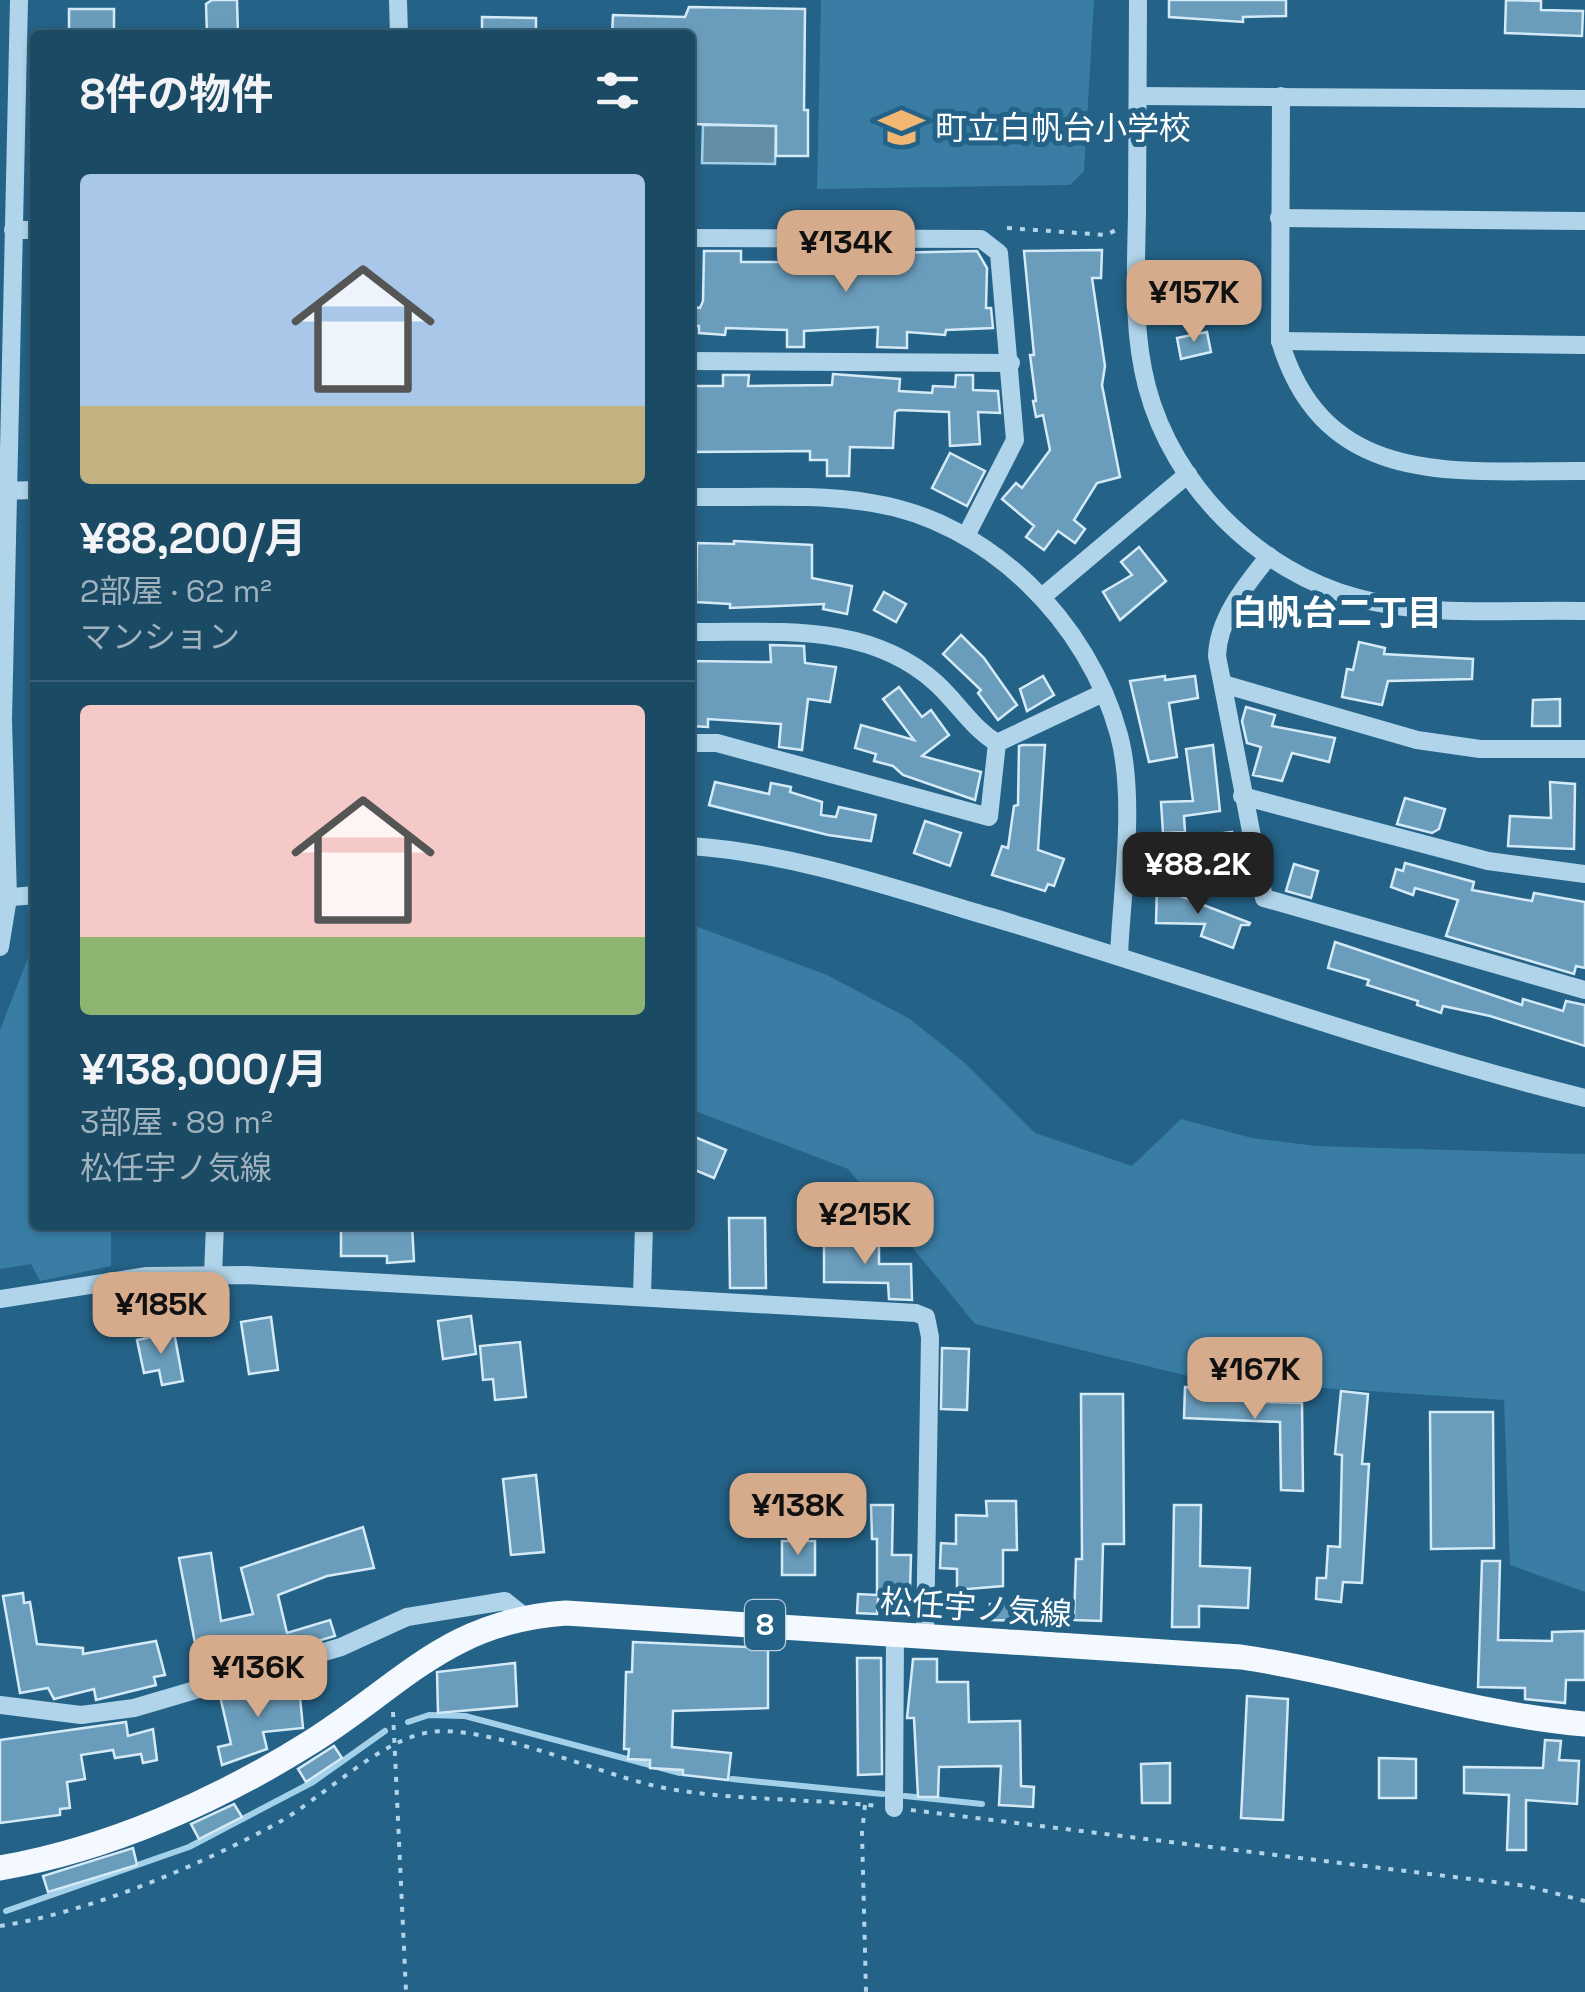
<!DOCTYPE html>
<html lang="ja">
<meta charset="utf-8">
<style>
:root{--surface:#1b4a65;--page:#24516b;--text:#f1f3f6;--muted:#a0b3bf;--line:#396279;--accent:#d6ab8b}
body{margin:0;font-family:"Space Grotesk","Noto Sans JP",sans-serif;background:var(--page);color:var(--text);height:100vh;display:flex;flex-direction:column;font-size:38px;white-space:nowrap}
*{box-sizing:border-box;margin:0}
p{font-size:32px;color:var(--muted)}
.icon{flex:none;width:55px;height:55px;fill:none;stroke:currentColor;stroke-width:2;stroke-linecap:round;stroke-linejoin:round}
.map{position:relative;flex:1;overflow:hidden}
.drawer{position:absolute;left:30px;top:30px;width:665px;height:1200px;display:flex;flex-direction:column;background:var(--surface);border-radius:10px;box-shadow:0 2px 8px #0004,0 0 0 2px var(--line)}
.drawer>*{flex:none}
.price{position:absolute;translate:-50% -85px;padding:0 22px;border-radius:20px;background:var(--accent);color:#111;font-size:32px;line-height:65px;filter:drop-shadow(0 2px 5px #0008)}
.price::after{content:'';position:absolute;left:50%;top:60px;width:30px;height:22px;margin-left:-15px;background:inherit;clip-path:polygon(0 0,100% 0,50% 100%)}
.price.on{background:#222;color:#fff}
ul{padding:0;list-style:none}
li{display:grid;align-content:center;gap:20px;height:530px;padding:0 50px}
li+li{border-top:2px solid var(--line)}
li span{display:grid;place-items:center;height:310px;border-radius:10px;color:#555}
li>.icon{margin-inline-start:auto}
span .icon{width:180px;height:180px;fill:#fffc;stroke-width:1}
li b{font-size:42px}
h2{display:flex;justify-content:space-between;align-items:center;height:120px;padding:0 50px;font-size:42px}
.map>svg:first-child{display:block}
.green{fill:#397da4}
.water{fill:#638ca5;stroke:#a4d1ea;stroke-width:2.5}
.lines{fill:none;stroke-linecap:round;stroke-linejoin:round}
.stream{stroke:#a4d1ea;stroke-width:6}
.building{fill:#6a9dbc;stroke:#d4eaf7;stroke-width:2.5}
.path{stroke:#b0d4e9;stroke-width:4;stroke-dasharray:5 8;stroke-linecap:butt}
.minor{stroke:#b0d4e9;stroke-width:18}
.major{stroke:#f3f9fe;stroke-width:25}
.labels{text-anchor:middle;stroke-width:10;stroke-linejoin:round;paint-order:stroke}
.shield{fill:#246287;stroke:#bdd0db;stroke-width:2.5}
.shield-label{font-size:30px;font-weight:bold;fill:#fff}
.poi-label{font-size:32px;fill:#fff;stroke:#246287;text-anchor:start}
.street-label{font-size:32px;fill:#fff;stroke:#246287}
.neighbourhood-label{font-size:35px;font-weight:bold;fill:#fff;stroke:#246287}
</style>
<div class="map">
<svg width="1585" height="1992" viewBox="0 0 1585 1992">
<rect width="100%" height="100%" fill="#246287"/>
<!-- green -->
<g class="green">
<path d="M 821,0 L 1094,0 L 1084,171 L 1070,185 L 817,189 Z"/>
<path d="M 690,924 L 827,975 L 910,1019 L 966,1064 L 1035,1133 L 1132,1166 L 1181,1119 L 1252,1138 L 1316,1146 L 1585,1154 L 1585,1592 L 1510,1565 L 1504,1400 L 1204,1380 L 975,1324 L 848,1169 L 690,1109 Z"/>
<path d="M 35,940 L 35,1225 L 111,1225 L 111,1266 L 40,1281 L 31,1264 L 0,1269 L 0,1030 Z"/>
</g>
<!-- water -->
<path class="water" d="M 703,125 L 776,126 L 775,164 L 702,163 Z"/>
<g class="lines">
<!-- stream -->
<g class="stream">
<path d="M 408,1722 L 429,1715 L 465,1716 L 680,1773"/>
<path d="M 732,1779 L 883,1794"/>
<path d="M 905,1796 L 982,1804"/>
<path d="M 6,1911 L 189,1847 L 313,1782 L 385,1731"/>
</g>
</g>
<!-- building -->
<g class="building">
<path d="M 212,0 L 237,0 L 238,35 L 207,35 L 206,4 Z"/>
<path d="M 1169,0 L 1286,0 L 1286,16 L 1243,17 L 1243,22 L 1169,17 Z"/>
<path d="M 1506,0 L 1541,1 L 1541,10 L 1583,11 L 1582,36 L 1505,33 Z"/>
<path d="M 689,7 L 805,9 L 804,110 L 808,110 L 808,156 L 776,156 L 776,126 L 690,124 L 690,35 L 612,35 L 613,15 L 685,17 Z"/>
<rect x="69" y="9" width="45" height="26"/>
<path d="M 482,17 L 536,18 L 536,35 L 482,35 Z"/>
<path d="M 1102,250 L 1101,278 L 1092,278 L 1105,366 L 1102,385 L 1120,477 L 1097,483 L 1074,520 L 1085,529 L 1075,543 L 1058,531 L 1044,550 L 1026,537 L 1034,526 L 1002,499 L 1016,483 L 1022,488 L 1050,450 L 1043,415 L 1036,417 L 1033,401 L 1036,401 L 1030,355 L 1034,355 L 1024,251 Z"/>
<path d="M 704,251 L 741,251 L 741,262 L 780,262 L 780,258 L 833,259 L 833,251 L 850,251 L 850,261 L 884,262 L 884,253 L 977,251 L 987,268 L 986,308 L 991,308 L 993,328 L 946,330 L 945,335 L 907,332 L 907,348 L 877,347 L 878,327 L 804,331 L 804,347 L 787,347 L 787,330 L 726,328 L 725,335 L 699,333 L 699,326 L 692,326 L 693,307 L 700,308 L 703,301 Z"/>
<path d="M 1207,332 L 1211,352 L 1181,359 L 1177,338 Z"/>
<path d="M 833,374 L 900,379 L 899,391 L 932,393 L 933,386 L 955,387 L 956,375 L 973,375 L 973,390 L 998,391 L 1000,413 L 978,412 L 980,444 L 950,446 L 949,412 L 899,410 L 895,412 L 893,448 L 850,447 L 849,476 L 827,476 L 827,460 L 810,460 L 810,451 L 690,452 L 692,386 L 723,386 L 723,375 L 749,375 L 748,386 L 832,385 Z"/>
<path d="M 950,453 L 985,471 L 967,506 L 932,488 Z"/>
<path d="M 734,541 L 812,545 L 812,578 L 852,586 L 847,614 L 823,609 L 824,604 L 730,608 L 730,604 L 696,602 L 697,543 L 734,544 Z"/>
<path d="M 1139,547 L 1166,581 L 1120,620 L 1103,592 L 1132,575 L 1121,562 Z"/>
<path d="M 884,592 L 906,604 L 896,622 L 874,610 Z"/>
<path d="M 961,635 L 984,658 L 1017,705 L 998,720 L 978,693 L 981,690 L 943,654 Z"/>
<path d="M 1359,642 L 1385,648 L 1384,654 L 1473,659 L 1472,679 L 1388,681 L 1382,705 L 1342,697 L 1347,669 L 1353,670 Z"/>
<path d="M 770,645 L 804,646 L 805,663 L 836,667 L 830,702 L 808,699 L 802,750 L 779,747 L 781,724 L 708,719 L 708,727 L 690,726 L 690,661 L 771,662 Z"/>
<path d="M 1043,676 L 1054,695 L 1027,711 L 1020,689 Z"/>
<path d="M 1165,676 L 1165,680 L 1195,676 L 1198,698 L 1169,703 L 1177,757 L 1149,762 L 1130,681 Z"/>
<path d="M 899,687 L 922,717 L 931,710 L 949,735 L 922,756 L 981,772 L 975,800 L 903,775 L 893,766 L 874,761 L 876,754 L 855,748 L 861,725 L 914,740 L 883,699 Z"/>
<path d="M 1560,699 L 1560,726 L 1532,726 L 1533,700 Z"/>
<path d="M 1246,707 L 1275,715 L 1272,726 L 1335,738 L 1329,762 L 1292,753 L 1282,781 L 1253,775 L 1261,747 L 1247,743 L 1242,721 Z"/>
<path d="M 1023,745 L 1045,745 L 1038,850 L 1064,859 L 1054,886 L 1048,884 L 1045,891 L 992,875 L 1002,846 L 1008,848 L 1014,806 L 1018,805 L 1019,746 Z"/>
<path d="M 1213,745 L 1220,811 L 1184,816 L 1185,832 L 1163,833 L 1161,802 L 1193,801 L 1186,749 Z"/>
<path d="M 715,782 L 769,794 L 771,783 L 791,787 L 790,792 L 822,802 L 821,815 L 836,817 L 839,807 L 876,815 L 871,841 L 828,835 L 709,805 Z"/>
<path d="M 1550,782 L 1575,784 L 1574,849 L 1508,846 L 1510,816 L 1551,818 Z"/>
<path d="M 1405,798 L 1445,809 L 1439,829 L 1432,833 L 1397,824 Z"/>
<path d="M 925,821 L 961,833 L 950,866 L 914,853 Z"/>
<path d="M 1232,832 L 1238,881 L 1229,882 L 1229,890 L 1199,893 L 1195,852 L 1218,850 L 1216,834 Z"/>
<path d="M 1405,863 L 1474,882 L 1472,890 L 1532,901 L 1534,893 L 1585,902 L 1585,968 L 1576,966 L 1574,974 L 1446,936 L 1458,900 L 1415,888 L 1413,895 L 1391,887 L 1396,869 L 1403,871 Z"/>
<path d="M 1294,864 L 1318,871 L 1311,898 L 1286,891 Z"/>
<path d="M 1157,887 L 1250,923 L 1249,925 L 1241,925 L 1233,948 L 1201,936 L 1205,924 L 1156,923 Z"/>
<path d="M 1335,942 L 1522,1005 L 1523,999 L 1563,1011 L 1566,1001 L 1585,1005 L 1585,1046 L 1490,1016 L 1443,1006 L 1441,1013 L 1417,1005 L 1418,1001 L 1367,985 L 1369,980 L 1328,968 Z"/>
<path d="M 690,1135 L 726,1150 L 714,1178 L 690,1168 Z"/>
<path d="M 729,1218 L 765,1218 L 766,1288 L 730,1288 Z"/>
<path d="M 341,1225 L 412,1225 L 414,1261 L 387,1263 L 387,1256 L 341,1256 Z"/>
<path d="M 824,1240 L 879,1240 L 879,1264 L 911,1264 L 912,1300 L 889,1299 L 888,1283 L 824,1282 Z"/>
<path d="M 471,1316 L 476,1354 L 443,1359 L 438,1321 Z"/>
<path d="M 271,1317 L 278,1370 L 249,1374 L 241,1322 Z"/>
<path d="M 174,1332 L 183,1381 L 162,1385 L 159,1370 L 144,1373 L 137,1340 Z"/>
<path d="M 520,1342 L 526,1397 L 495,1400 L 493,1379 L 483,1380 L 480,1346 Z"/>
<path d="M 942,1348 L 969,1349 L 967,1410 L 941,1409 Z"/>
<path d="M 1185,1387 L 1260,1390 L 1259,1402 L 1302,1403 L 1303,1491 L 1281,1490 L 1280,1422 L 1184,1418 Z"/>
<path d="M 1341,1391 L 1368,1394 L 1362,1464 L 1369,1464 L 1362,1583 L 1343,1582 L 1341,1602 L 1316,1599 L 1317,1578 L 1326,1578 L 1328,1546 L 1340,1547 L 1342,1455 L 1335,1454 Z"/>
<path d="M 1081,1394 L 1123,1394 L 1124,1544 L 1103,1544 L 1101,1621 L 1074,1620 L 1076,1559 L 1082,1559 Z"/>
<path d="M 1430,1412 L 1493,1412 L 1494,1548 L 1431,1549 Z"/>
<path d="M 536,1475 L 544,1552 L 511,1555 L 503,1479 Z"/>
<path d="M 986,1501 L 1016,1501 L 1017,1550 L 1003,1550 L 1003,1586 L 957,1590 L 957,1569 L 940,1568 L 941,1543 L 956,1544 L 956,1515 L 987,1516 Z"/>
<path d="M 871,1505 L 893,1505 L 892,1555 L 911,1555 L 910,1589 L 892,1589 L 892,1599 L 878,1599 L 877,1614 L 857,1613 L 858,1594 L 877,1595 L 877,1539 L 872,1539 Z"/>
<path d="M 1174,1505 L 1201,1505 L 1200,1566 L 1250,1568 L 1248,1608 L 1199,1606 L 1199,1627 L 1172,1627 Z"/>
<path d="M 363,1527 L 374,1568 L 327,1576 L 278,1595 L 287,1633 L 330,1620 L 335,1636 L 201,1675 L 179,1558 L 211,1553 L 221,1621 L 253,1614 L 241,1568 Z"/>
<rect x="782" y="1541" width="33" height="34"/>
<path d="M 1482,1561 L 1500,1561 L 1498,1640 L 1552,1641 L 1552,1632 L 1585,1631 L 1585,1680 L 1566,1680 L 1565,1703 L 1525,1699 L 1525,1688 L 1478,1687 Z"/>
<path d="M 23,1593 L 24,1603 L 30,1602 L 37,1644 L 83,1648 L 83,1654 L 156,1641 L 165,1675 L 154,1677 L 156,1685 L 96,1700 L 94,1689 L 54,1699 L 48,1688 L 20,1693 L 3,1596 Z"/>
<path d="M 990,1604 L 1029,1605 L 1029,1621 L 990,1620 Z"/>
<path d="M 633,1642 L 768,1648 L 768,1708 L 673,1711 L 672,1747 L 731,1753 L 728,1780 L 683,1775 L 683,1770 L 650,1768 L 650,1760 L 628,1759 L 629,1749 L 624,1749 L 626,1672 L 632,1672 Z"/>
<path d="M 857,1658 L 881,1658 L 882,1774 L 858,1775 Z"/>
<path d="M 913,1659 L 937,1659 L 937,1682 L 968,1682 L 969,1722 L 1020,1721 L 1021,1786 L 1034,1787 L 1033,1807 L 999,1805 L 1001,1766 L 939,1767 L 938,1797 L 918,1797 L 914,1718 L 907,1718 Z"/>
<path d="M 515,1663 L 517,1706 L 438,1713 L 437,1672 Z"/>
<path d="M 299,1687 L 303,1728 L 263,1732 L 267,1749 L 222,1765 L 218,1747 L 231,1744 L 220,1696 Z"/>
<path d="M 1247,1696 L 1288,1699 L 1283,1820 L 1241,1818 Z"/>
<path d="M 126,1722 L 128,1736 L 153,1729 L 157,1760 L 143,1763 L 141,1754 L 115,1758 L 113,1750 L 81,1755 L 85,1779 L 67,1782 L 70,1808 L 60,1809 L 60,1815 L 0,1823 L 0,1740 Z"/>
<path d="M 1545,1740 L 1561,1741 L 1559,1760 L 1579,1761 L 1577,1804 L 1526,1800 L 1526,1850 L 1507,1850 L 1509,1795 L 1464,1793 L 1464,1767 L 1543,1768 Z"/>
<path d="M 334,1746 L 342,1758 L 306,1782 L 298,1769 Z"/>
<path d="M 1379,1758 L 1416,1759 L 1416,1798 L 1379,1798 Z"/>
<path d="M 1170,1763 L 1170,1803 L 1142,1803 L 1141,1764 Z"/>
<path d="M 234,1804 L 242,1817 L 199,1839 L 191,1824 Z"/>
<path d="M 133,1848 L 137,1865 L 48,1892 L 43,1876 Z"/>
</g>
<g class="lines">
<!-- path -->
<g class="path">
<path d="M 1007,228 L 1106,235 L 1118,229"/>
<path d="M 393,1712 L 406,1992"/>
<path d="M 865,1805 L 862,1833 L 866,1992"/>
<path d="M 911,1810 L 1527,1886 L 1585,1901"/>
<path d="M 0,1926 C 90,1912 196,1867 276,1824 C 323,1798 380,1739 431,1732 C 487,1725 593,1771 651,1785 C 719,1801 806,1798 877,1806"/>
</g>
<!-- minor -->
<g class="minor">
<path d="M 398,0 L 399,35"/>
<path d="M 1138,0 C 1138,71 1138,142 1137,213 C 1136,271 1132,330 1147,387 C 1173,486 1259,572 1358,598 C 1430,618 1511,609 1585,611"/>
<path d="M 1138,96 L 1585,99"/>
<path d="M 1281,96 L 1280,341 C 1325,491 1458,470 1585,471"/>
<path d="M 1279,218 L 1585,221"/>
<path d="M 13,230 L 35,230"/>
<path d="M 690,238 L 981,239 L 999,253 L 1015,440 L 966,536"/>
<path d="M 1280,341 L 1585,345"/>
<path d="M 690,361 L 1011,363"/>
<path d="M 0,491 L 35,490"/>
<path d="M 690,497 C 750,498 813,493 872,503 C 989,521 1089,623 1119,735 C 1136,799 1122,889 1119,955"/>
<path d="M 1269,556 C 1246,585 1218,618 1217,656 L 1264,898 L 1585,990"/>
<path d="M 1042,597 L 1188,474"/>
<path d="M 690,632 C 775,633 868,621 936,683 C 958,703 971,727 997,743"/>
<path d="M 1223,684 L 1417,740 L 1480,749 L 1585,749"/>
<path d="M 690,743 L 717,743 L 989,817 L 997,743 L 1103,693"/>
<path d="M 1242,796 L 1488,861 L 1585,874"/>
<path d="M 690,846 C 793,853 893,888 991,917 C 1189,976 1384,1048 1585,1098"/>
<path d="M 1,898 L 35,895"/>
<path d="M 0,947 L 8,898 L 3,720 L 19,0"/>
<path d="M 213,1275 L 215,1225"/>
<path d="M 642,1295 L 644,1225"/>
<path d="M 0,1299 L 147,1276 L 246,1275 L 916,1313 L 926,1317 L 930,1337 L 925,1637"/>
<path d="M 0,1705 L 81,1715 L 134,1708 L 341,1647 L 407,1617 L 505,1601 L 524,1616"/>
<path d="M 894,1808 L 895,1635"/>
</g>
<!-- major -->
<path class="major" d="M 0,1868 C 109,1849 217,1801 311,1742 C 403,1684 448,1621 566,1613 L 1241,1657 C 1357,1674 1468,1714 1585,1724"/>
</g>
<!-- icons -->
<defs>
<symbol id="school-bare" viewBox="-9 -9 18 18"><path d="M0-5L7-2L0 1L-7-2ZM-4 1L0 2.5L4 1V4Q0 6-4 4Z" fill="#f3b773" stroke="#246287" stroke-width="2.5" paint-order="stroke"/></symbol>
</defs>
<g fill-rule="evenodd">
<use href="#school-bare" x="870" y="96" width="63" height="63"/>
</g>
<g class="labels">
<!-- shield labels -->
<rect class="shield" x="745" y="1600" width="40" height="50" rx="8"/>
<g class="shield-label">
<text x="765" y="1635">8</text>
</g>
<!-- poi labels -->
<g class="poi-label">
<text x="935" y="139">町立白帆台小学校</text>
</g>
<!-- street labels -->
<g class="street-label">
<text transform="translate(976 1608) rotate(4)" y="11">松任宇ノ気線</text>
</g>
<!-- neighbourhood labels -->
<g class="neighbourhood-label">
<text x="1337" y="625">白帆台二丁目</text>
</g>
</g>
</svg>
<b class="price" style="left:846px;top:295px">¥134K</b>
<b class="price" style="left:1194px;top:345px">¥157K</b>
<b class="price on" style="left:1198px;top:917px">¥88.2K</b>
<b class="price" style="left:865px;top:1267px">¥215K</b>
<b class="price" style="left:161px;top:1357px">¥185K</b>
<b class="price" style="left:1255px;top:1422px">¥167K</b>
<b class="price" style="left:798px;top:1558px">¥138K</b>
<b class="price" style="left:258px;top:1720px">¥136K</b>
<section class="drawer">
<h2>8件の物件<svg class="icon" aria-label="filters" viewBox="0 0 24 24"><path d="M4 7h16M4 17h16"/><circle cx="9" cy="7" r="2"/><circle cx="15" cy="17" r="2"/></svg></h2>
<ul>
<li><span style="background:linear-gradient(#a9c7e8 75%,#c2b280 0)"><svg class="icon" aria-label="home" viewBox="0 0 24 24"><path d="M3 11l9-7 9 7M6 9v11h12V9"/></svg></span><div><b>¥88,200/月</b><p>2部屋 · 62 m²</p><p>マンション</p></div></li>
<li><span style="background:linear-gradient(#f6c9c9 75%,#8fb573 0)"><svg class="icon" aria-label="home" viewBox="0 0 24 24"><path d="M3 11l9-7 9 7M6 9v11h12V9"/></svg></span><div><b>¥138,000/月</b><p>3部屋 · 89 m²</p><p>松任宇ノ気線</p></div></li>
</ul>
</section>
</div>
